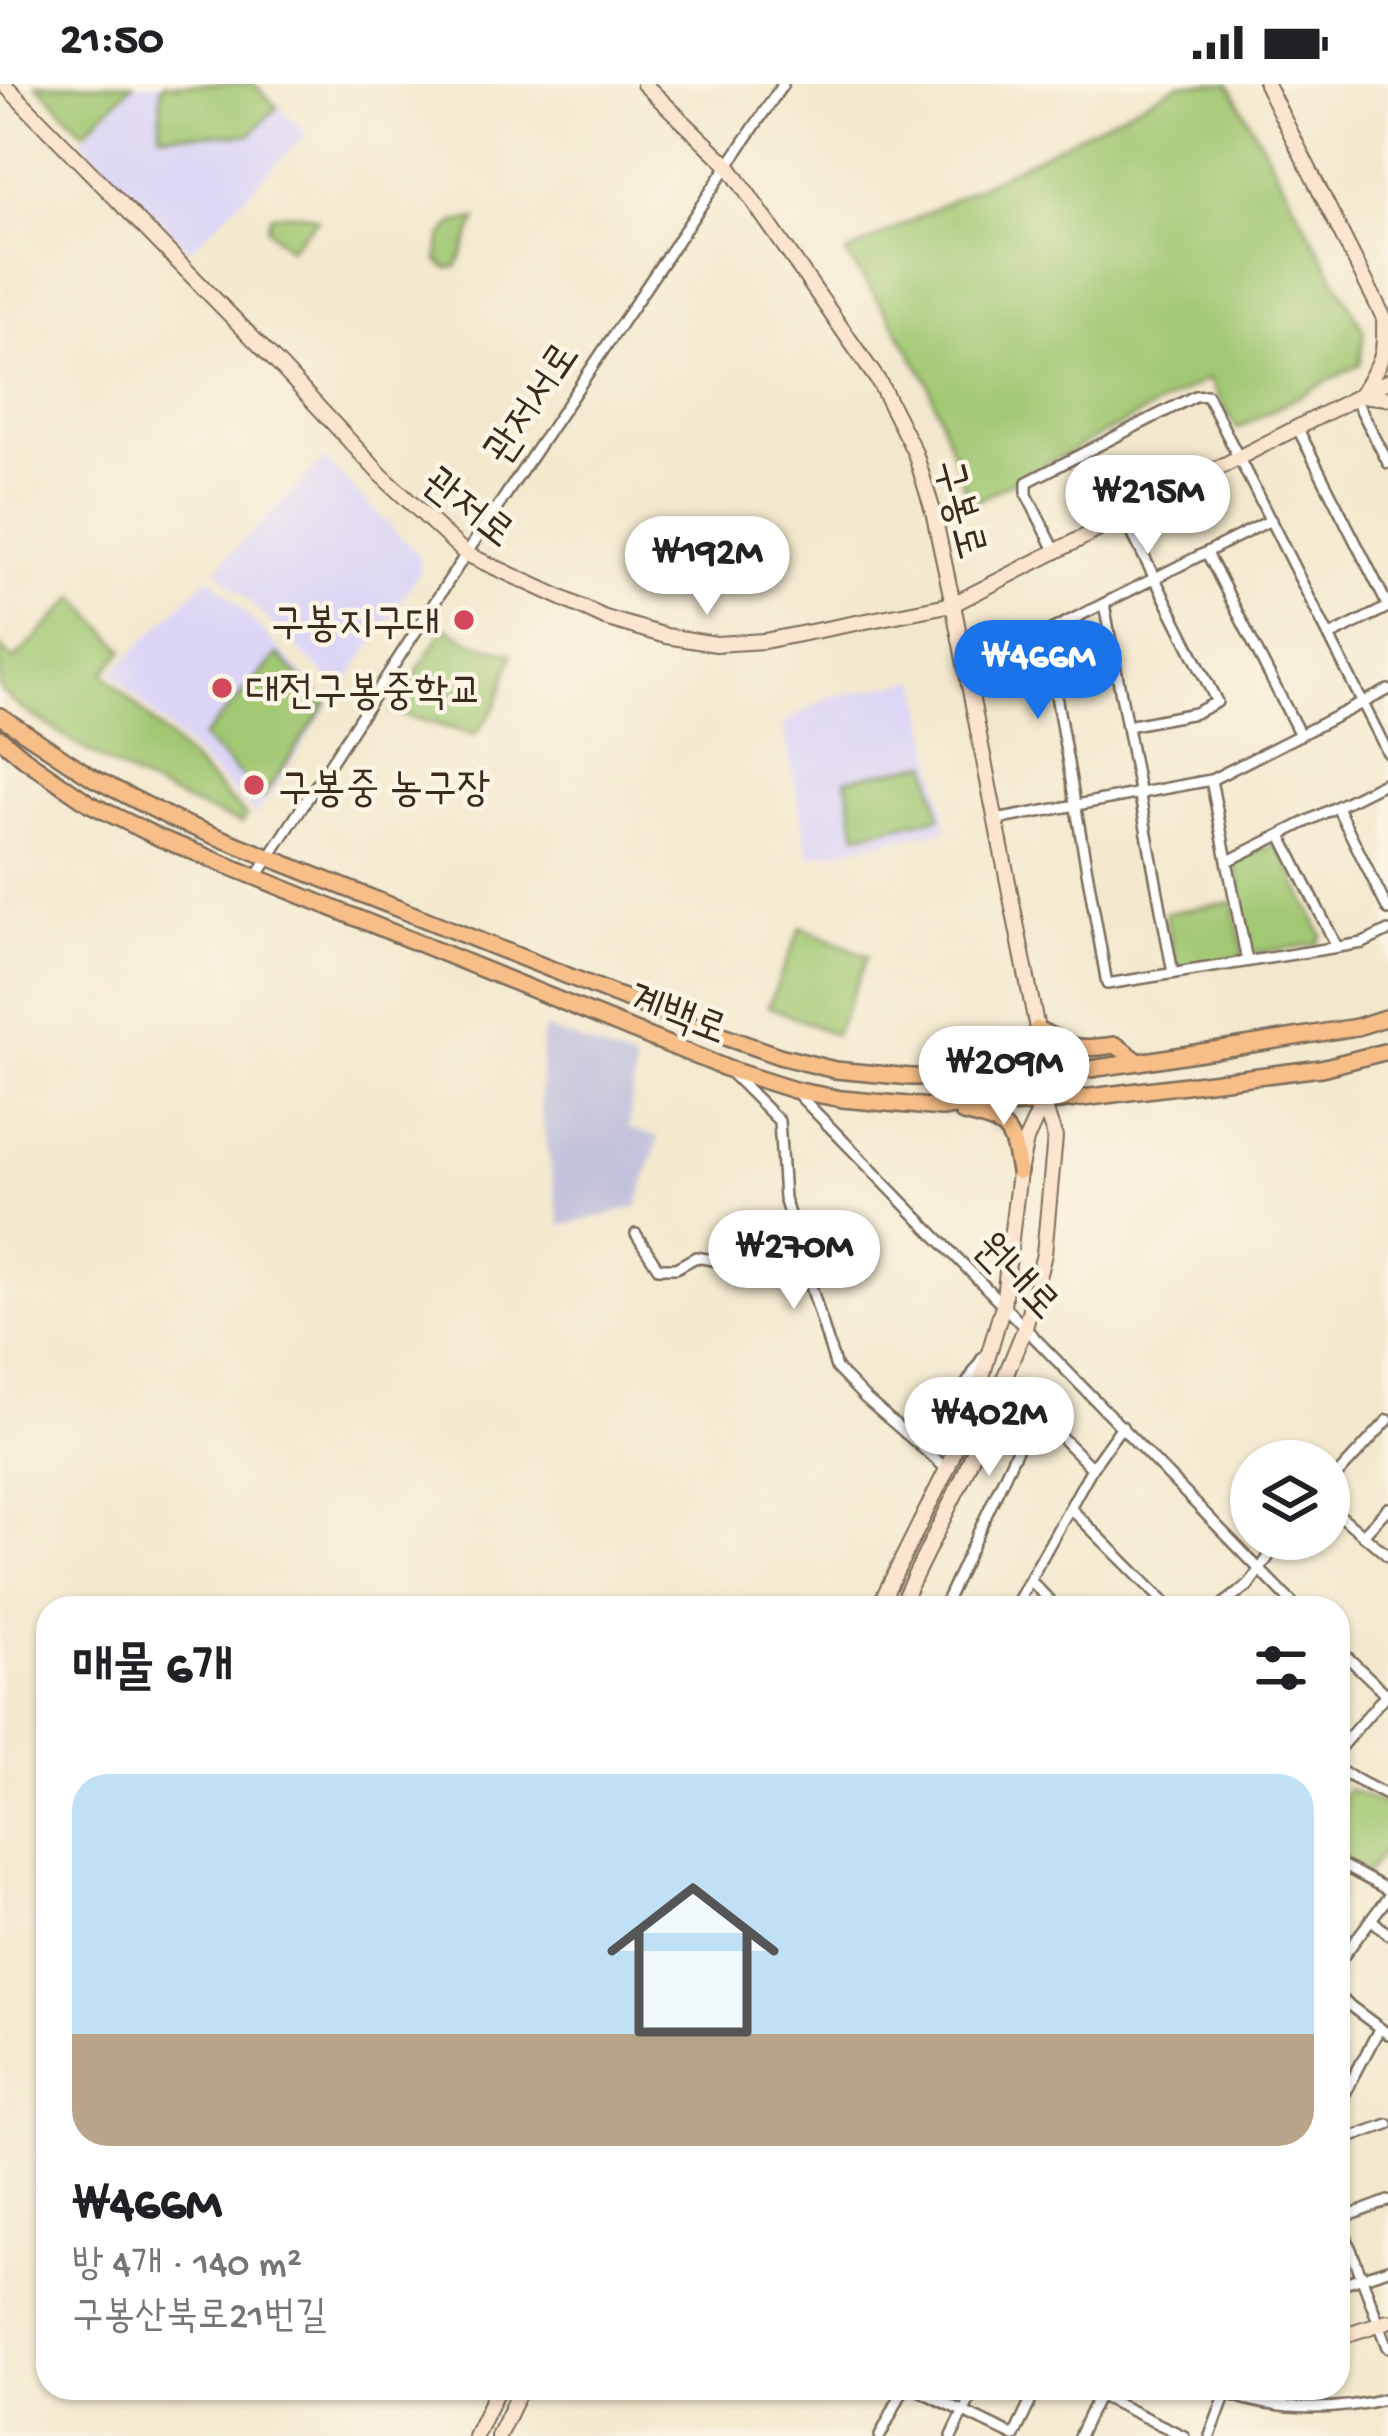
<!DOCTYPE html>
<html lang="ko">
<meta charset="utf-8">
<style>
:root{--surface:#fff;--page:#f2f2f2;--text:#202124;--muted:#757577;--line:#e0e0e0;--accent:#1a73e8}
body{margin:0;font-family:"Gochi Hand","Poor Story",sans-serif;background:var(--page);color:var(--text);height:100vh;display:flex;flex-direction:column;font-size:45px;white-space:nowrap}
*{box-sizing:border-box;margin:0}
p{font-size:39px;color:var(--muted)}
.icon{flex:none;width:66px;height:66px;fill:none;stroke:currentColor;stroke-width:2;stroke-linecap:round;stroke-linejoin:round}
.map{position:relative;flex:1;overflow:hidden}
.sheet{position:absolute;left:36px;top:1512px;width:1314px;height:804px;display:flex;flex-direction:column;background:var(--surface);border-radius:36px;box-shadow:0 3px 9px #0004}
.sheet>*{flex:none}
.tools{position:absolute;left:1230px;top:1356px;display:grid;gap:24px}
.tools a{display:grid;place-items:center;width:120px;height:120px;border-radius:50%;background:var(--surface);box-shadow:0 3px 9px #0004;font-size:60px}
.price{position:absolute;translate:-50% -102px;padding:0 27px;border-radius:42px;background:#fff;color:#222;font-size:39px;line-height:78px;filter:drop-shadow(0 3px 6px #0008)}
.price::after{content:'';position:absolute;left:50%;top:72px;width:36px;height:27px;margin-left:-18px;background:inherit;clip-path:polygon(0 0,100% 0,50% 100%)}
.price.on{background:var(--accent);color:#fff}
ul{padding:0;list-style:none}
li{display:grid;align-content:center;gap:24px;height:636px;padding:0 36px}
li+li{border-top:3px solid var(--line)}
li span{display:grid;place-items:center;height:372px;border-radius:36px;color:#555}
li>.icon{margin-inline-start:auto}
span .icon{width:216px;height:216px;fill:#fffc;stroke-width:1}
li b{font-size:51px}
h2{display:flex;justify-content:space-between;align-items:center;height:144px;padding:0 36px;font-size:51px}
.status{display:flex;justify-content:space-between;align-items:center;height:84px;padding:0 60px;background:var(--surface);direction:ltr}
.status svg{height:33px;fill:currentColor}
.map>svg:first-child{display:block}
.built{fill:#dcd5f6}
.industrial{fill:#c2c1dc}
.green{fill:#a2c873;stroke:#6e7948;stroke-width:3}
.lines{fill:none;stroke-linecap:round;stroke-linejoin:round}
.street-casing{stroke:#7b6c5b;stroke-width:14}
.secondary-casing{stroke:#7b6c5b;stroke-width:18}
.primary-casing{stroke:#7b6c5b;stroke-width:20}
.street{stroke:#fff;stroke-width:9}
.secondary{stroke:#fce5cf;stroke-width:14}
.primary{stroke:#f7be88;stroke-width:15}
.poi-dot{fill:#d1495b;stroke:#fcf5e5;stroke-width:4.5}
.labels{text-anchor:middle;stroke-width:9;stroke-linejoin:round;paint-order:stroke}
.street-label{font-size:42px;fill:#3b2a1e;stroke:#fcf5e5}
.poi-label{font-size:42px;fill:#3b2a1e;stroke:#fcf5e5;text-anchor:start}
</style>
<div class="status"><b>21:50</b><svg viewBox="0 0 49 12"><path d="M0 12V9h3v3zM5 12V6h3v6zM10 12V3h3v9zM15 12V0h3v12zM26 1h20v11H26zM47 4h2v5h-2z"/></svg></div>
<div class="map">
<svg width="1388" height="2352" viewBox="0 0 1388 2352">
<rect width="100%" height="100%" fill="#fcf5e5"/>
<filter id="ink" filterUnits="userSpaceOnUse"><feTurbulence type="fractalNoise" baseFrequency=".00833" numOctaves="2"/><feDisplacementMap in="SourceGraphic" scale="24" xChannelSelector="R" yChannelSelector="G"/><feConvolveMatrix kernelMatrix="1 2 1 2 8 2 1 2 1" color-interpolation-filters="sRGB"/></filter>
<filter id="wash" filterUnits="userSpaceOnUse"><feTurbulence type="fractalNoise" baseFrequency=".004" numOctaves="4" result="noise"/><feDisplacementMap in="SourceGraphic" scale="48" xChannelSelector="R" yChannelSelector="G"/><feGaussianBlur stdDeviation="2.7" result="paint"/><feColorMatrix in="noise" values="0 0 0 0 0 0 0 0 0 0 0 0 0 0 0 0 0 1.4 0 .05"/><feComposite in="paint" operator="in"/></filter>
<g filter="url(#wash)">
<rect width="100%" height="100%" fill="#f3e8cd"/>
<!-- built -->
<g class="built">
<path d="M 136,0 L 257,0 L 307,50 L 190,166 L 80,56 Z"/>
<path d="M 324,375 L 419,472 L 421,486 L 341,607 L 216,485 Z"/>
<path d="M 210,492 L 330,619 L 256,731 L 112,589 Z"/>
<path d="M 919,596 L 948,745 L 809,772 L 783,640 L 829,613 Z"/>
</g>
<!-- industrial -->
<path class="industrial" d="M 546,944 L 635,979 L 629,1044 L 659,1053 L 637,1123 L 561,1142 L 540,1023 L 542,951 Z"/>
<!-- green -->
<g class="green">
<path d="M 37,0 L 133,0 L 84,48 Z"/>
<path d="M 164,0 L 254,0 L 277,23 L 250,51 L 160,50 L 161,4 Z"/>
<path d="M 1179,0 L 1229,0 L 1364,247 L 1360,280 L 1237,345 L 1208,295 L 970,420 L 927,296 L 889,232 L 846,170 Z"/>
<path d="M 272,130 L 307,130 L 318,135 L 289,165 L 267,144 Z"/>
<path d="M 477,135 L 457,183 L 447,184 L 437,176 L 442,153 L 455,138 Z"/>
<path d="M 76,513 L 124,566 L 104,589 L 246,732 L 242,739 C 172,716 107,682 46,640 C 30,630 13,620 0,606 L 0,562 L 14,576 Z"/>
<path d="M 445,543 L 472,558 L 513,570 L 496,623 L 475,651 L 391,628 Z"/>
<path d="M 278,571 L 327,619 L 263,713 L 202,654 Z"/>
<path d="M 929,679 L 940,733 L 857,750 L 846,695 Z"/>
<path d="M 1278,760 L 1322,851 L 1317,860 L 1255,869 L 1249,866 L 1235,776 Z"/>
<path d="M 1233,818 L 1244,873 L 1177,886 L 1165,829 Z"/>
<path d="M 801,843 L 868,872 L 835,951 L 768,922 Z"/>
<path d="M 1348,1705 L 1388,1722 L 1388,1762 L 1364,1792 L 1338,1778 L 1338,1719 Z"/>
</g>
</g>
<g filter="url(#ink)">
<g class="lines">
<defs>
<g id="street">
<path d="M 1355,314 L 1388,379"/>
<path d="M 1297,343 L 1388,522"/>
<path d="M 1123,431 L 1217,618 L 1195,629 L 1127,642"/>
<path d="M 1271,436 L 1045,549 L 1107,900 L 1363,859 L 1388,847"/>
<path d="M 1055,466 L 1027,411 L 1027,398 L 1195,312 L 1207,311 L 1388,669"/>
<path d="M 1207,469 L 1300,651"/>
<path d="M 1104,520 L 1173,889"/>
<path d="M 1330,552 L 1388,523"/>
<path d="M 1211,696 L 1247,877"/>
<path d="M 1337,723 L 1388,826"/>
<path d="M 996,736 L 1211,696 L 1388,606"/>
<path d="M 1281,751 L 1337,863"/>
<path d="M 1228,777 L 1388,697"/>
<path d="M 256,794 L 466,470 L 783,0"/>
<path d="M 731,989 L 779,1037 L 784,1114 L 836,1284 L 865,1314 L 948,1386"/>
<path d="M 794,1006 L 1297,1524"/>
<path d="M 636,1150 L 658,1184 L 676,1184 L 696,1173 L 806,1193"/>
<path d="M 905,1349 L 928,1348 L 941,1342 L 983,1273"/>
<path d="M 1329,1400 L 1388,1336"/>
<path d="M 1329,1422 L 1388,1472"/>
<path d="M 1070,1424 L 1170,1524"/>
<path d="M 1363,1451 L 1388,1424"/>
<path d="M 1030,1496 L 1057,1524"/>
<path d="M 943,1524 L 1033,1331 L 1052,1344 L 1092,1384"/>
<path d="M 1014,1524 L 1092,1384 L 1122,1342"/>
<path d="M 1218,1524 L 1248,1502 L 1281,1455"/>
<path d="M 1338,1564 L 1388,1612"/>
<path d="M 1338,1666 L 1388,1608"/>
<path d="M 1338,1686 L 1388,1712"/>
<path d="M 1338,1779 L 1388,1806"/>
<path d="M 1371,1835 L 1388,1850"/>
<path d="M 1338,1879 L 1388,1813"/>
<path d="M 1338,1913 L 1388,1950"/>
<path d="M 1338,2023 L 1379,1945"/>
<path d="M 1338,2058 L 1388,2040"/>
<path d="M 1338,2131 L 1388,2263"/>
<path d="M 1338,2136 L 1388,2117"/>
<path d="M 1338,2201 L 1388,2185"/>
<path d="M 914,2304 L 1014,2352"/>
<path d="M 1214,2304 C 1267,2328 1333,2329 1388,2314"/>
<path d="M 1098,2311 L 1184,2352"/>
<path d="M 880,2352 L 904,2304"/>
<path d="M 952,2352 L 975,2304"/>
<path d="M 1014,2352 L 1037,2304"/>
<path d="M 1079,2352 L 1102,2304"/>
<path d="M 1210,2352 L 1226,2309"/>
</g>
<g id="secondary">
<path d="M 4,0 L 283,285 L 382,392 L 466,470 L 605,534 L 666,552 L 716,560 L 764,557 L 953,520 L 1388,297"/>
<path d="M 644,0 L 727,80 L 879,298 L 915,369 L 933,427 L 953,520 L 1037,945 L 1043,1019 L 1055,1053 L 1044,1170 L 1025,1244 L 963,1394 L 899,1524"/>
<path d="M 1266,0 L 1388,242"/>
<path d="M 1363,307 C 1383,275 1385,273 1384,234"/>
<path d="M 1360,311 L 1388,314"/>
<path d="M 878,1524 L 947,1385 L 977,1310 L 1003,1221 L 1019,1088 L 1026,1056 L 1043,1019"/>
<path d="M 1338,2253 L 1388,2237"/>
<path d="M 475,2352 L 498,2304"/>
<path d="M 498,2352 L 521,2304"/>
</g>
<g id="primary">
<path d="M 0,632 L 93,694 L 175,736 L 699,944 L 779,972 L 835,986 L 911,993 L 982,993 L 1041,992 L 1139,978 L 1357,943 L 1388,933"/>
<path d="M 0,654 L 25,675 L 90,720 L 160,754 L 728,985 L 794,1006 L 842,1015 L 942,1024 L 1043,1019 L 1321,984 L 1388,967"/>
<path d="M 1037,945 C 1074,963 1073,967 1116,961 L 1139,978"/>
<path d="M 963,1029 C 1008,1040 1011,1041 1019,1088"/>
</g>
</defs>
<!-- street casing -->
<use href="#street" class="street-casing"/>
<!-- secondary casing -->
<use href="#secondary" class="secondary-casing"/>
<!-- primary casing -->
<use href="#primary" class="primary-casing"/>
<!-- street -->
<use href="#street" class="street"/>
<!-- secondary -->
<use href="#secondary" class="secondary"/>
<!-- primary -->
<use href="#primary" class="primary"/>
</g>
</g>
<!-- markers -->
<g class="poi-dot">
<circle cx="464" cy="536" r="12"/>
<circle cx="222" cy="604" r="12"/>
<circle cx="254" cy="701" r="12"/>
</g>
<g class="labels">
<!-- street labels -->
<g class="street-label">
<text transform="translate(529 317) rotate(-56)" y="15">관저서로</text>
<text transform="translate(471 421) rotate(38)" y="15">관저로</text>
<text transform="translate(963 424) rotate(75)" y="15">구봉로</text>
<text transform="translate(679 927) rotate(21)" y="15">계백로</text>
<text transform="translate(1019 1190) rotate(46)" y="15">원내로</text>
</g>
<!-- poi labels -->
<g class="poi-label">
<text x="440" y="551" text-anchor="end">구봉지구대</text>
<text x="246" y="619">대전구봉중학교</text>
<text x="278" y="716">구봉중 농구장</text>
</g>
</g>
</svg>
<div class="tools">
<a><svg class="icon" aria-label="layers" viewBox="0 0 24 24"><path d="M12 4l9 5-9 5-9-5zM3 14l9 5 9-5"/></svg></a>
</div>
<b class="price" style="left:1148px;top:473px">₩215M</b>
<b class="price" style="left:707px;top:534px">₩192M</b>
<b class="price on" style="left:1038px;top:638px">₩466M</b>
<b class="price" style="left:1004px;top:1044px">₩209M</b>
<b class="price" style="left:794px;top:1228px">₩270M</b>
<b class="price" style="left:989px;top:1395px">₩402M</b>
<section class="sheet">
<h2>매물 6개<svg class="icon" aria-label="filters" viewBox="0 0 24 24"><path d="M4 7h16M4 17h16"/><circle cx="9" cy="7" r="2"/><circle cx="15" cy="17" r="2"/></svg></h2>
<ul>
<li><span style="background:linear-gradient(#bfe0f5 70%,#b9a48a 0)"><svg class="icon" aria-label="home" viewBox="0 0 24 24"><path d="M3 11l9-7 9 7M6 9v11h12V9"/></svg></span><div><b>₩466M</b><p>방 4개 · 140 m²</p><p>구봉산북로21번길</p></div></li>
</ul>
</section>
</div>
